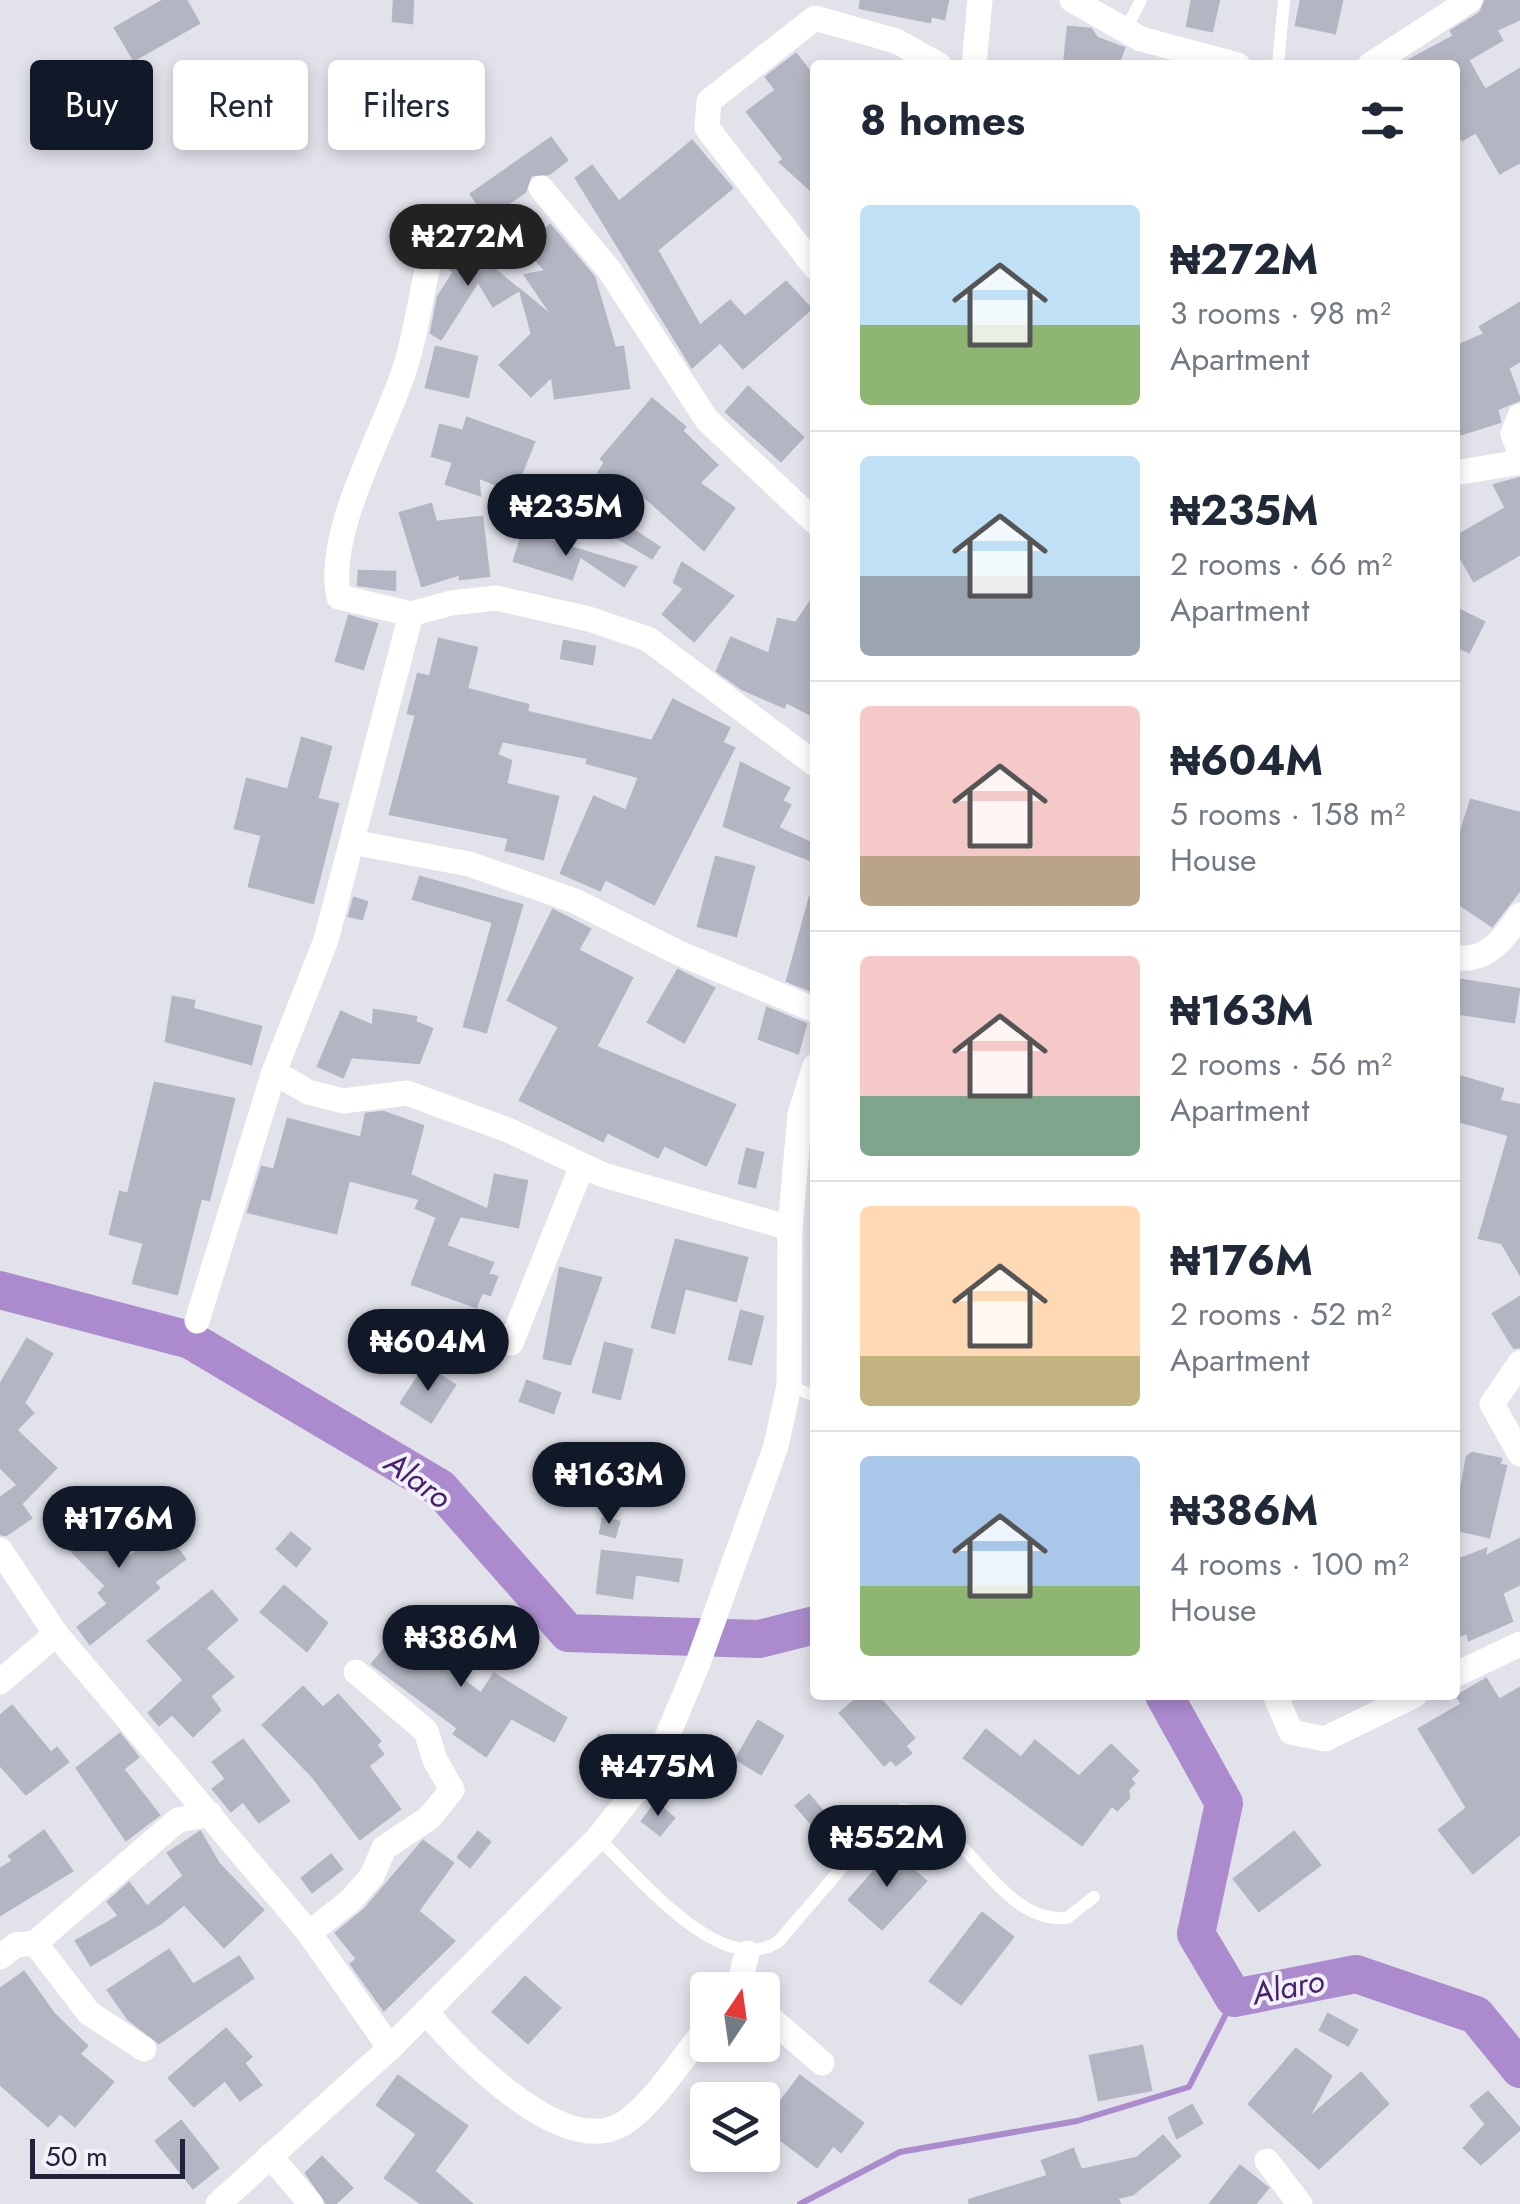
<!DOCTYPE html>
<meta charset="utf-8">
<style>
:root{--surface:#fff;--page:#f2f2f3;--text:#1f2937;--muted:#747a83;--line:#e0e1e3;--accent:#111827}
body{margin:0;font-family:Jost,sans-serif;background:var(--page);color:var(--text);height:100vh;display:flex;flex-direction:column;font-size:38px;white-space:nowrap}
*{box-sizing:border-box;margin:0}
p{font-size:32px;color:var(--muted)}
.icon{flex:none;width:55px;height:55px;fill:none;stroke:currentColor;stroke-width:2;stroke-linecap:round;stroke-linejoin:round}
.map{position:relative;flex:1;overflow:hidden}
.panel{position:absolute;left:810px;top:60px;width:650px;height:1640px;display:flex;flex-direction:column;background:var(--surface);border-radius:10px;box-shadow:0 5px 15px #0003}
.panel>*{flex:none}
.guide{position:absolute;left:30px;top:60px;width:630px;height:90px;display:flex;gap:20px}
.needle{width:65px;rotate:13deg}
.fabs{position:absolute;left:690px;top:1972px;display:grid;gap:20px}
.fabs a{display:grid;place-items:center;width:90px;height:90px;border-radius:10px;background:var(--surface);box-shadow:0 5px 15px #0003;font-size:50px}
.scale{position:absolute;left:30px;bottom:25px;width:155px;box-sizing:border-box;padding-left:10px;border:5px solid #24223a;border-top:0;font-size:28px;line-height:35px;white-space:nowrap;color:#24223a;-webkit-text-stroke:8px #f1f2f7;paint-order:stroke}
.price{position:absolute;translate:-50% -85px;padding:0 22px;border-radius:35px;background:var(--accent);color:#fff;font-size:32px;line-height:65px;filter:drop-shadow(0 2px 5px #0008)}
.price::after{content:'';position:absolute;left:50%;top:60px;width:30px;height:22px;margin-left:-15px;background:inherit;clip-path:polygon(0 0,100% 0,50% 100%)}
.price.active{background:#222;color:#fff}
ul{padding:0;list-style:none}
li{display:flex;align-items:center;gap:30px;height:250px;padding:0 50px}
li+li{border-top:2px solid var(--line)}
li span{display:grid;place-items:center;flex:none;width:280px;height:200px;border-radius:10px;color:#555}
li>.icon{margin-inline-start:auto}
span .icon{width:120px;height:120px;fill:#fffc;stroke-width:1}
li b{font-size:42px}
h2{display:flex;justify-content:space-between;align-items:center;height:120px;padding:0 50px;font-size:42px}
.chip{padding:0 35px;border-radius:10px;background:var(--surface);box-shadow:0 5px 15px #0003;font-size:35px;line-height:90px}
.chip.active{background:var(--accent);color:#fff}
.map>svg:first-child{display:block}
.lines{fill:none;stroke-linecap:round;stroke-linejoin:round}
.stream{stroke:#ab8bcd;stroke-width:6}
.river{stroke:#ab8bcd;stroke-width:38}
.building{fill:#b3b5c2;stroke:#b3b5c3;stroke-width:2.5}
.service{stroke:#fff;stroke-width:12}
.minor{stroke:#fff;stroke-width:25}
.labels{text-anchor:middle;stroke-width:8;stroke-linejoin:round;paint-order:stroke}
.water-label{font-size:32px;font-style:italic;fill:#492072;stroke:#f1f2f7}
</style>
<div class="map">
<svg width="1520" height="2204" viewBox="0 0 1520 2204">
<rect width="100%" height="100%" fill="#e1e2ea"/>
<g class="lines">
<!-- stream -->
<path class="stream" d="M 800,2204 L 900,2152 L 1077,2121 L 1189,2087 L 1234,1998"/>
<!-- river -->
<g class="river">
<path d="M 0,1290 L 190,1340 L 440,1488 L 568,1633 L 759,1639 L 815,1625"/>
<path d="M 1164,1695 L 1224,1803 L 1196,1934 L 1234,1998 L 1356,1974 L 1476,2015 L 1520,2069"/>
</g>
</g>
<!-- building -->
<g class="building">
<path d="M 164,0 L 186,0 L 199,23 L 134,60 L 115,28 Z"/>
<path d="M 394,0 L 413,0 L 412,23 L 393,21 Z"/>
<path d="M 861,0 L 948,0 L 944,19 L 931,16 L 930,22 L 860,8 Z"/>
<path d="M 1192,0 L 1219,0 L 1212,31 L 1187,26 Z"/>
<path d="M 1301,0 L 1342,0 L 1335,33 L 1296,25 Z"/>
<path d="M 1486,0 L 1520,0 L 1520,19 L 1496,30 L 1502,40 L 1468,60 L 1485,90 L 1520,69 L 1520,162 L 1500,173 L 1476,132 L 1462,140 L 1455,128 L 1455,65 L 1400,65 L 1454,36 L 1451,31 L 1480,13 Z"/>
<path d="M 1068,27 L 1091,29 L 1097,38 L 1124,48 L 1118,65 L 1064,65 Z"/>
<path d="M 796,54 L 815,78 L 815,194 L 780,162 L 784,159 L 747,112 L 776,90 L 766,77 Z"/>
<path d="M 551,138 L 567,160 L 549,174 L 531,175 L 525,192 L 487,218 L 471,194 Z"/>
<path d="M 692,141 L 732,188 L 657,250 L 700,326 L 730,301 L 745,317 L 786,282 L 811,309 L 743,368 L 720,342 L 692,367 L 576,178 L 592,166 L 619,202 Z"/>
<path d="M 550,225 L 594,277 L 615,348 L 623,347 L 629,388 L 555,398 L 552,376 L 531,396 L 500,365 L 532,334 L 520,290 L 555,319 L 525,275 L 546,271 L 525,248 Z"/>
<path d="M 467,246 L 519,290 L 493,306 L 478,281 L 441,339 L 431,333 L 438,297 L 454,272 L 449,268 Z"/>
<path d="M 1520,303 L 1520,361 L 1508,368 L 1520,400 L 1497,409 L 1500,422 L 1455,436 L 1455,347 L 1485,334 L 1480,327 Z"/>
<path d="M 436,347 L 477,357 L 468,397 L 426,387 Z"/>
<path d="M 748,387 L 803,437 L 781,461 L 726,412 Z"/>
<path d="M 652,399 L 685,427 L 682,431 L 717,465 L 699,483 L 734,508 L 704,550 L 625,479 L 606,512 L 659,547 L 652,558 L 575,513 L 605,462 L 601,459 Z"/>
<path d="M 467,418 L 534,442 L 514,492 L 478,477 L 480,495 L 446,484 L 453,462 L 432,456 L 440,425 L 463,431 Z"/>
<path d="M 1520,478 L 1520,554 L 1474,581 L 1455,548 L 1455,537 L 1506,508 L 1494,485 Z"/>
<path d="M 431,504 L 436,522 L 482,517 L 489,576 L 460,579 L 460,574 L 422,586 L 400,513 Z"/>
<path d="M 523,532 L 576,549 L 636,567 L 624,586 L 580,556 L 572,579 L 514,561 Z"/>
<path d="M 682,563 L 733,596 L 694,641 L 663,614 L 684,589 L 674,582 Z"/>
<path d="M 359,571 L 395,572 L 395,590 L 358,585 Z"/>
<path d="M 815,595 L 815,717 L 786,702 L 784,707 L 742,689 L 717,671 L 731,638 L 769,654 L 778,619 L 796,623 Z"/>
<path d="M 1455,608 L 1484,622 L 1469,652 L 1455,646 Z"/>
<path d="M 349,616 L 377,624 L 363,669 L 336,661 Z"/>
<path d="M 439,639 L 477,648 L 467,689 L 528,705 L 527,712 L 652,741 L 673,700 L 729,728 L 722,743 L 734,748 L 654,904 L 605,879 L 600,890 L 561,873 L 594,797 L 626,811 L 639,777 L 587,763 L 588,758 L 502,741 L 497,755 L 511,761 L 506,784 L 558,797 L 543,859 L 506,850 L 509,838 L 390,814 L 416,715 L 408,713 L 418,674 L 430,677 Z"/>
<path d="M 564,641 L 595,647 L 592,664 L 561,658 Z"/>
<path d="M 302,738 L 331,747 L 317,799 L 338,804 L 313,903 L 249,886 L 262,835 L 235,828 L 247,779 L 288,790 Z"/>
<path d="M 741,763 L 789,788 L 782,801 L 790,805 L 778,828 L 815,845 L 815,862 L 724,826 Z"/>
<path d="M 1471,800 L 1520,813 L 1520,890 L 1492,926 L 1455,901 L 1455,851 Z"/>
<path d="M 716,857 L 754,867 L 736,936 L 698,926 Z"/>
<path d="M 420,877 L 522,905 L 486,1032 L 464,1026 L 493,922 L 413,899 Z"/>
<path d="M 810,897 L 815,898 L 812,991 L 787,981 Z"/>
<path d="M 354,898 L 367,902 L 362,919 L 349,916 Z"/>
<path d="M 553,910 L 590,929 L 578,950 L 632,978 L 596,1047 L 735,1105 L 706,1165 L 664,1145 L 658,1157 L 607,1132 L 603,1141 L 520,1100 L 559,1027 L 508,1000 Z"/>
<path d="M 678,970 L 714,988 L 684,1042 L 648,1022 Z"/>
<path d="M 1455,979 L 1519,989 L 1514,1022 L 1455,1013 Z"/>
<path d="M 173,997 L 194,1001 L 193,1009 L 261,1027 L 251,1064 L 166,1041 Z"/>
<path d="M 767,1008 L 806,1024 L 798,1053 L 759,1039 Z"/>
<path d="M 374,1010 L 416,1017 L 415,1022 L 432,1029 L 419,1063 L 351,1057 L 343,1077 L 318,1066 L 341,1012 L 373,1026 Z"/>
<path d="M 1455,1075 L 1503,1089 L 1499,1101 L 1520,1105 L 1520,1274 L 1502,1243 L 1479,1238 L 1509,1135 L 1455,1120 Z"/>
<path d="M 155,1083 L 234,1099 L 209,1200 L 201,1198 L 177,1294 L 133,1283 L 144,1243 L 110,1234 L 120,1192 L 128,1194 Z"/>
<path d="M 383,1112 L 423,1126 L 410,1175 L 488,1210 L 495,1175 L 527,1181 L 518,1227 L 460,1216 L 446,1246 L 493,1263 L 488,1274 L 497,1277 L 490,1295 L 482,1292 L 476,1307 L 412,1284 L 437,1217 L 416,1208 L 420,1199 L 349,1180 L 336,1233 L 248,1212 L 262,1167 L 274,1170 L 288,1119 L 361,1138 L 366,1114 Z"/>
<path d="M 747,1149 L 763,1153 L 755,1187 L 739,1183 Z"/>
<path d="M 676,1240 L 747,1258 L 736,1301 L 685,1288 L 674,1333 L 652,1327 Z"/>
<path d="M 560,1268 L 601,1278 L 570,1364 L 544,1358 Z"/>
<path d="M 1520,1297 L 1520,1347 L 1514,1348 L 1493,1314 Z"/>
<path d="M 741,1311 L 763,1317 L 751,1364 L 729,1359 Z"/>
<path d="M 27,1339 L 52,1354 L 24,1403 L 33,1413 L 16,1430 L 56,1468 L 21,1504 L 31,1518 L 6,1535 L 0,1534 L 0,1498 L 18,1485 L 0,1467 L 0,1385 Z"/>
<path d="M 605,1343 L 632,1350 L 620,1399 L 593,1392 Z"/>
<path d="M 425,1366 L 455,1385 L 431,1422 L 401,1403 Z"/>
<path d="M 527,1381 L 560,1393 L 553,1413 L 520,1401 Z"/>
<path d="M 1472,1453 L 1501,1459 L 1499,1465 L 1506,1466 L 1489,1537 L 1458,1530 L 1459,1523 L 1455,1522 L 1467,1457 Z"/>
<path d="M 87,1512 L 130,1557 L 164,1532 L 185,1559 L 154,1582 L 159,1588 L 90,1644 L 78,1627 L 108,1604 L 99,1593 L 106,1586 L 60,1539 Z"/>
<path d="M 603,1518 L 619,1522 L 615,1537 L 600,1533 Z"/>
<path d="M 291,1533 L 310,1549 L 296,1566 L 277,1549 Z"/>
<path d="M 1520,1539 L 1520,1584 L 1502,1593 L 1512,1621 L 1469,1640 L 1467,1633 L 1455,1637 L 1455,1561 L 1486,1549 L 1484,1557 Z"/>
<path d="M 602,1551 L 682,1560 L 678,1581 L 635,1574 L 632,1598 L 597,1593 Z"/>
<path d="M 284,1586 L 327,1623 L 307,1651 L 261,1612 Z"/>
<path d="M 212,1591 L 237,1620 L 205,1648 L 233,1677 L 210,1696 L 220,1710 L 193,1736 L 172,1714 L 159,1725 L 149,1713 L 184,1680 L 148,1641 Z"/>
<path d="M 416,1612 L 447,1636 L 431,1655 L 481,1694 L 494,1674 L 566,1718 L 554,1741 L 511,1718 L 486,1756 L 454,1734 L 458,1728 L 372,1664 Z"/>
<path d="M 1486,1679 L 1499,1700 L 1520,1688 L 1520,1834 L 1473,1873 L 1439,1830 L 1467,1808 L 1419,1729 L 1462,1704 L 1457,1696 Z"/>
<path d="M 303,1687 L 323,1708 L 338,1695 L 380,1741 L 376,1745 L 383,1754 L 368,1766 L 400,1809 L 360,1839 L 313,1777 L 263,1725 Z"/>
<path d="M 861,1695 L 877,1695 L 914,1738 L 905,1746 L 911,1753 L 896,1765 L 891,1759 L 884,1765 L 840,1713 Z"/>
<path d="M 12,1706 L 51,1753 L 57,1748 L 68,1762 L 26,1794 L 0,1765 L 0,1716 Z"/>
<path d="M 758,1721 L 783,1736 L 761,1774 L 736,1759 Z"/>
<path d="M 986,1730 L 1021,1758 L 1035,1741 L 1079,1777 L 1111,1745 L 1138,1771 L 1130,1779 L 1134,1783 L 1128,1790 L 1129,1798 L 1117,1810 L 1112,1805 L 1082,1845 L 964,1758 Z"/>
<path d="M 120,1734 L 138,1757 L 123,1769 L 159,1815 L 126,1840 L 77,1768 Z"/>
<path d="M 599,1735 L 620,1747 L 612,1761 L 591,1749 Z"/>
<path d="M 243,1740 L 289,1801 L 259,1822 L 243,1801 L 231,1811 L 213,1789 L 226,1779 L 213,1762 Z"/>
<path d="M 809,1795 L 830,1820 L 817,1830 L 796,1806 Z"/>
<path d="M 656,1803 L 674,1818 L 660,1835 L 642,1821 Z"/>
<path d="M 44,1831 L 72,1871 L 0,1915 L 0,1869 L 13,1861 L 9,1856 Z"/>
<path d="M 200,1832 L 219,1864 L 263,1910 L 224,1947 L 184,1904 L 161,1923 L 91,1965 L 76,1941 L 119,1916 L 108,1902 L 129,1883 L 147,1907 L 184,1876 L 168,1853 Z"/>
<path d="M 478,1832 L 490,1842 L 470,1867 L 458,1857 Z"/>
<path d="M 1294,1832 L 1320,1865 L 1259,1911 L 1234,1879 Z"/>
<path d="M 423,1841 L 453,1863 L 418,1911 L 454,1941 L 384,2010 L 351,1964 L 357,1959 L 336,1933 L 365,1909 Z"/>
<path d="M 892,1851 L 926,1881 L 882,1929 L 849,1900 Z"/>
<path d="M 331,1855 L 342,1869 L 312,1892 L 302,1878 Z"/>
<path d="M 982,1913 L 1013,1937 L 961,2004 L 930,1981 Z"/>
<path d="M 169,1950 L 193,1985 L 239,1957 L 253,1978 L 159,2043 L 128,2019 L 108,1990 Z"/>
<path d="M 24,1972 L 54,2014 L 87,2046 L 79,2054 L 113,2082 L 75,2126 L 60,2113 L 48,2126 L 0,2084 L 0,1989 Z"/>
<path d="M 525,1977 L 560,2008 L 528,2043 L 493,2012 Z"/>
<path d="M 1328,2014 L 1357,2030 L 1348,2045 L 1320,2030 Z"/>
<path d="M 226,2029 L 251,2057 L 244,2063 L 261,2085 L 240,2100 L 225,2080 L 194,2106 L 169,2078 Z"/>
<path d="M 1142,2046 L 1151,2090 L 1099,2100 L 1090,2056 Z"/>
<path d="M 1296,2049 L 1331,2076 L 1307,2120 L 1361,2073 L 1388,2104 L 1319,2168 L 1249,2104 Z"/>
<path d="M 398,2076 L 467,2126 L 434,2171 L 472,2204 L 422,2204 L 385,2178 L 417,2134 L 377,2105 Z"/>
<path d="M 800,2076 L 863,2123 L 841,2152 L 833,2145 L 817,2167 L 762,2126 Z"/>
<path d="M 1488,2092 L 1520,2129 L 1481,2164 L 1464,2148 L 1486,2124 L 1471,2106 Z"/>
<path d="M 1192,2105 L 1202,2123 L 1177,2138 L 1169,2118 Z"/>
<path d="M 181,2121 L 218,2168 L 193,2188 L 156,2141 Z"/>
<path d="M 1163,2136 L 1180,2156 L 1133,2194 L 1117,2198 L 1120,2204 L 970,2204 L 969,2200 L 1048,2176 L 1042,2161 L 1073,2149 L 1081,2170 L 1137,2158 Z"/>
<path d="M 322,2157 L 352,2188 L 335,2204 L 327,2204 L 306,2173 Z"/>
<path d="M 1240,2166 L 1268,2188 L 1255,2204 L 1210,2204 Z"/>
</g>
<g class="lines">
<!-- service -->
<g class="service">
<path d="M 1125,31 L 1141,0"/>
<path d="M 1278,65 L 1284,0"/>
<path d="M 789,1386 L 815,1396"/>
<path d="M 598,1838 C 638,1875 722,1981 779,1941 L 881,1822 L 902,1809 C 965,1816 998,1925 1067,1918 L 1094,1897"/>
</g>
<!-- minor -->
<g class="minor">
<path d="M 1072,0 L 1141,39 L 1238,65"/>
<path d="M 974,65 L 980,0"/>
<path d="M 1370,65 L 1470,0"/>
<path d="M 541,188 L 610,271 L 707,420 L 815,522"/>
<path d="M 815,267 L 707,128 L 709,101 L 815,18 L 896,41 L 939,65"/>
<path d="M 1520,416 L 1513,434 L 1520,452"/>
<path d="M 1455,473 L 1520,462"/>
<path d="M 411,614 L 339,597 C 324,534 385,431 405,368 C 415,337 420,302 427,270"/>
<path d="M 352,842 L 469,864 L 575,901 L 679,953 L 815,1010"/>
<path d="M 1455,957 C 1485,964 1505,938 1520,915"/>
<path d="M 274,1072 L 308,1092 L 343,1101 L 407,1093 L 508,1130 L 603,1175 L 790,1228"/>
<path d="M 197,1321 L 274,1072 L 326,940 L 411,614 L 451,603 L 496,598 L 589,619 L 648,639 L 815,764"/>
<path d="M 511,1343 L 582,1166"/>
<path d="M 1520,1363 L 1492,1404 L 1520,1454"/>
<path d="M 0,1550 L 56,1634"/>
<path d="M 1455,1675 L 1520,1644"/>
<path d="M 0,1682 L 56,1634 L 309,1933 L 390,2048"/>
<path d="M 1275,1695 L 1291,1732 L 1325,1739 L 1415,1695"/>
<path d="M 309,1933 L 350,1901 L 372,1876 L 384,1848 L 429,1818 L 452,1790 L 435,1760 L 426,1731 L 356,1672"/>
<path d="M 35,1943 L 89,2013 L 144,2049"/>
<path d="M 0,1957 L 16,1945 L 35,1943 L 178,1820 L 210,1814"/>
<path d="M 738,1990 L 747,1953"/>
<path d="M 762,2011 L 822,2063"/>
<path d="M 426,2012 C 461,2053 554,2150 614,2128 C 647,2116 683,2055 708,2027"/>
<path d="M 270,2156 L 311,2204"/>
<path d="M 1267,2161 L 1300,2204"/>
<path d="M 218,2204 L 390,2048 L 598,1838 L 654,1768 L 698,1663 L 776,1446 L 789,1386 L 790,1228 L 800,1114 L 815,1066"/>
</g>
</g>
<g class="labels">
<!-- water labels -->
<g class="water-label">
<text transform="translate(418 1480) rotate(36)" y="11">Alaro</text>
<text transform="translate(1288 1987) rotate(-11)" y="11">Alaro</text>
</g>
</g>
</svg>
<div class="fabs">
<a><svg class="needle" viewBox="-14 -14 28 28"><path d="M0-13l5 13h-10z" fill="#e53935"/><path d="M0 13l5-13h-10z" fill="#747a83"/></svg></a>
<a><svg class="icon" aria-label="layers" viewBox="0 0 24 24"><path d="M12 4l9 5-9 5-9-5zM3 14l9 5 9-5"/></svg></a>
</div>
<div class="scale">50 m</div>
<b class="price active" style="left:468px;top:289px">₦272M</b>
<b class="price" style="left:566px;top:559px">₦235M</b>
<b class="price" style="left:428px;top:1394px">₦604M</b>
<b class="price" style="left:609px;top:1527px">₦163M</b>
<b class="price" style="left:119px;top:1571px">₦176M</b>
<b class="price" style="left:461px;top:1690px">₦386M</b>
<b class="price" style="left:658px;top:1819px">₦475M</b>
<b class="price" style="left:887px;top:1890px">₦552M</b>
<div class="guide">
<a class="chip active">Buy</a>
<a class="chip">Rent</a>
<a class="chip">Filters</a>
</div>
<section class="panel">
<h2>8 homes<svg class="icon" aria-label="filters" viewBox="0 0 24 24"><path d="M4 7h16M4 17h16"/><circle cx="9" cy="7" r="2"/><circle cx="15" cy="17" r="2"/></svg></h2>
<ul>
<li><span style="background:linear-gradient(#bfe0f5 60%,#8fb573 0)"><svg class="icon" aria-label="home" viewBox="0 0 24 24"><path d="M3 11l9-7 9 7M6 9v11h12V9"/></svg></span><div><b>₦272M</b><p>3 rooms · 98 m²</p><p>Apartment</p></div></li>
<li><span style="background:linear-gradient(#bfe0f5 60%,#9aa5b1 0)"><svg class="icon" aria-label="home" viewBox="0 0 24 24"><path d="M3 11l9-7 9 7M6 9v11h12V9"/></svg></span><div><b>₦235M</b><p>2 rooms · 66 m²</p><p>Apartment</p></div></li>
<li><span style="background:linear-gradient(#f6c9c9 75%,#b9a48a 0)"><svg class="icon" aria-label="home" viewBox="0 0 24 24"><path d="M3 11l9-7 9 7M6 9v11h12V9"/></svg></span><div><b>₦604M</b><p>5 rooms · 158 m²</p><p>House</p></div></li>
<li><span style="background:linear-gradient(#f6c9c9 70%,#7fa58c 0)"><svg class="icon" aria-label="home" viewBox="0 0 24 24"><path d="M3 11l9-7 9 7M6 9v11h12V9"/></svg></span><div><b>₦163M</b><p>2 rooms · 56 m²</p><p>Apartment</p></div></li>
<li><span style="background:linear-gradient(#ffd9b3 75%,#c2b280 0)"><svg class="icon" aria-label="home" viewBox="0 0 24 24"><path d="M3 11l9-7 9 7M6 9v11h12V9"/></svg></span><div><b>₦176M</b><p>2 rooms · 52 m²</p><p>Apartment</p></div></li>
<li><span style="background:linear-gradient(#a9c7e8 65%,#8fb573 0)"><svg class="icon" aria-label="home" viewBox="0 0 24 24"><path d="M3 11l9-7 9 7M6 9v11h12V9"/></svg></span><div><b>₦386M</b><p>4 rooms · 100 m²</p><p>House</p></div></li>
</ul>
</section>
</div>
